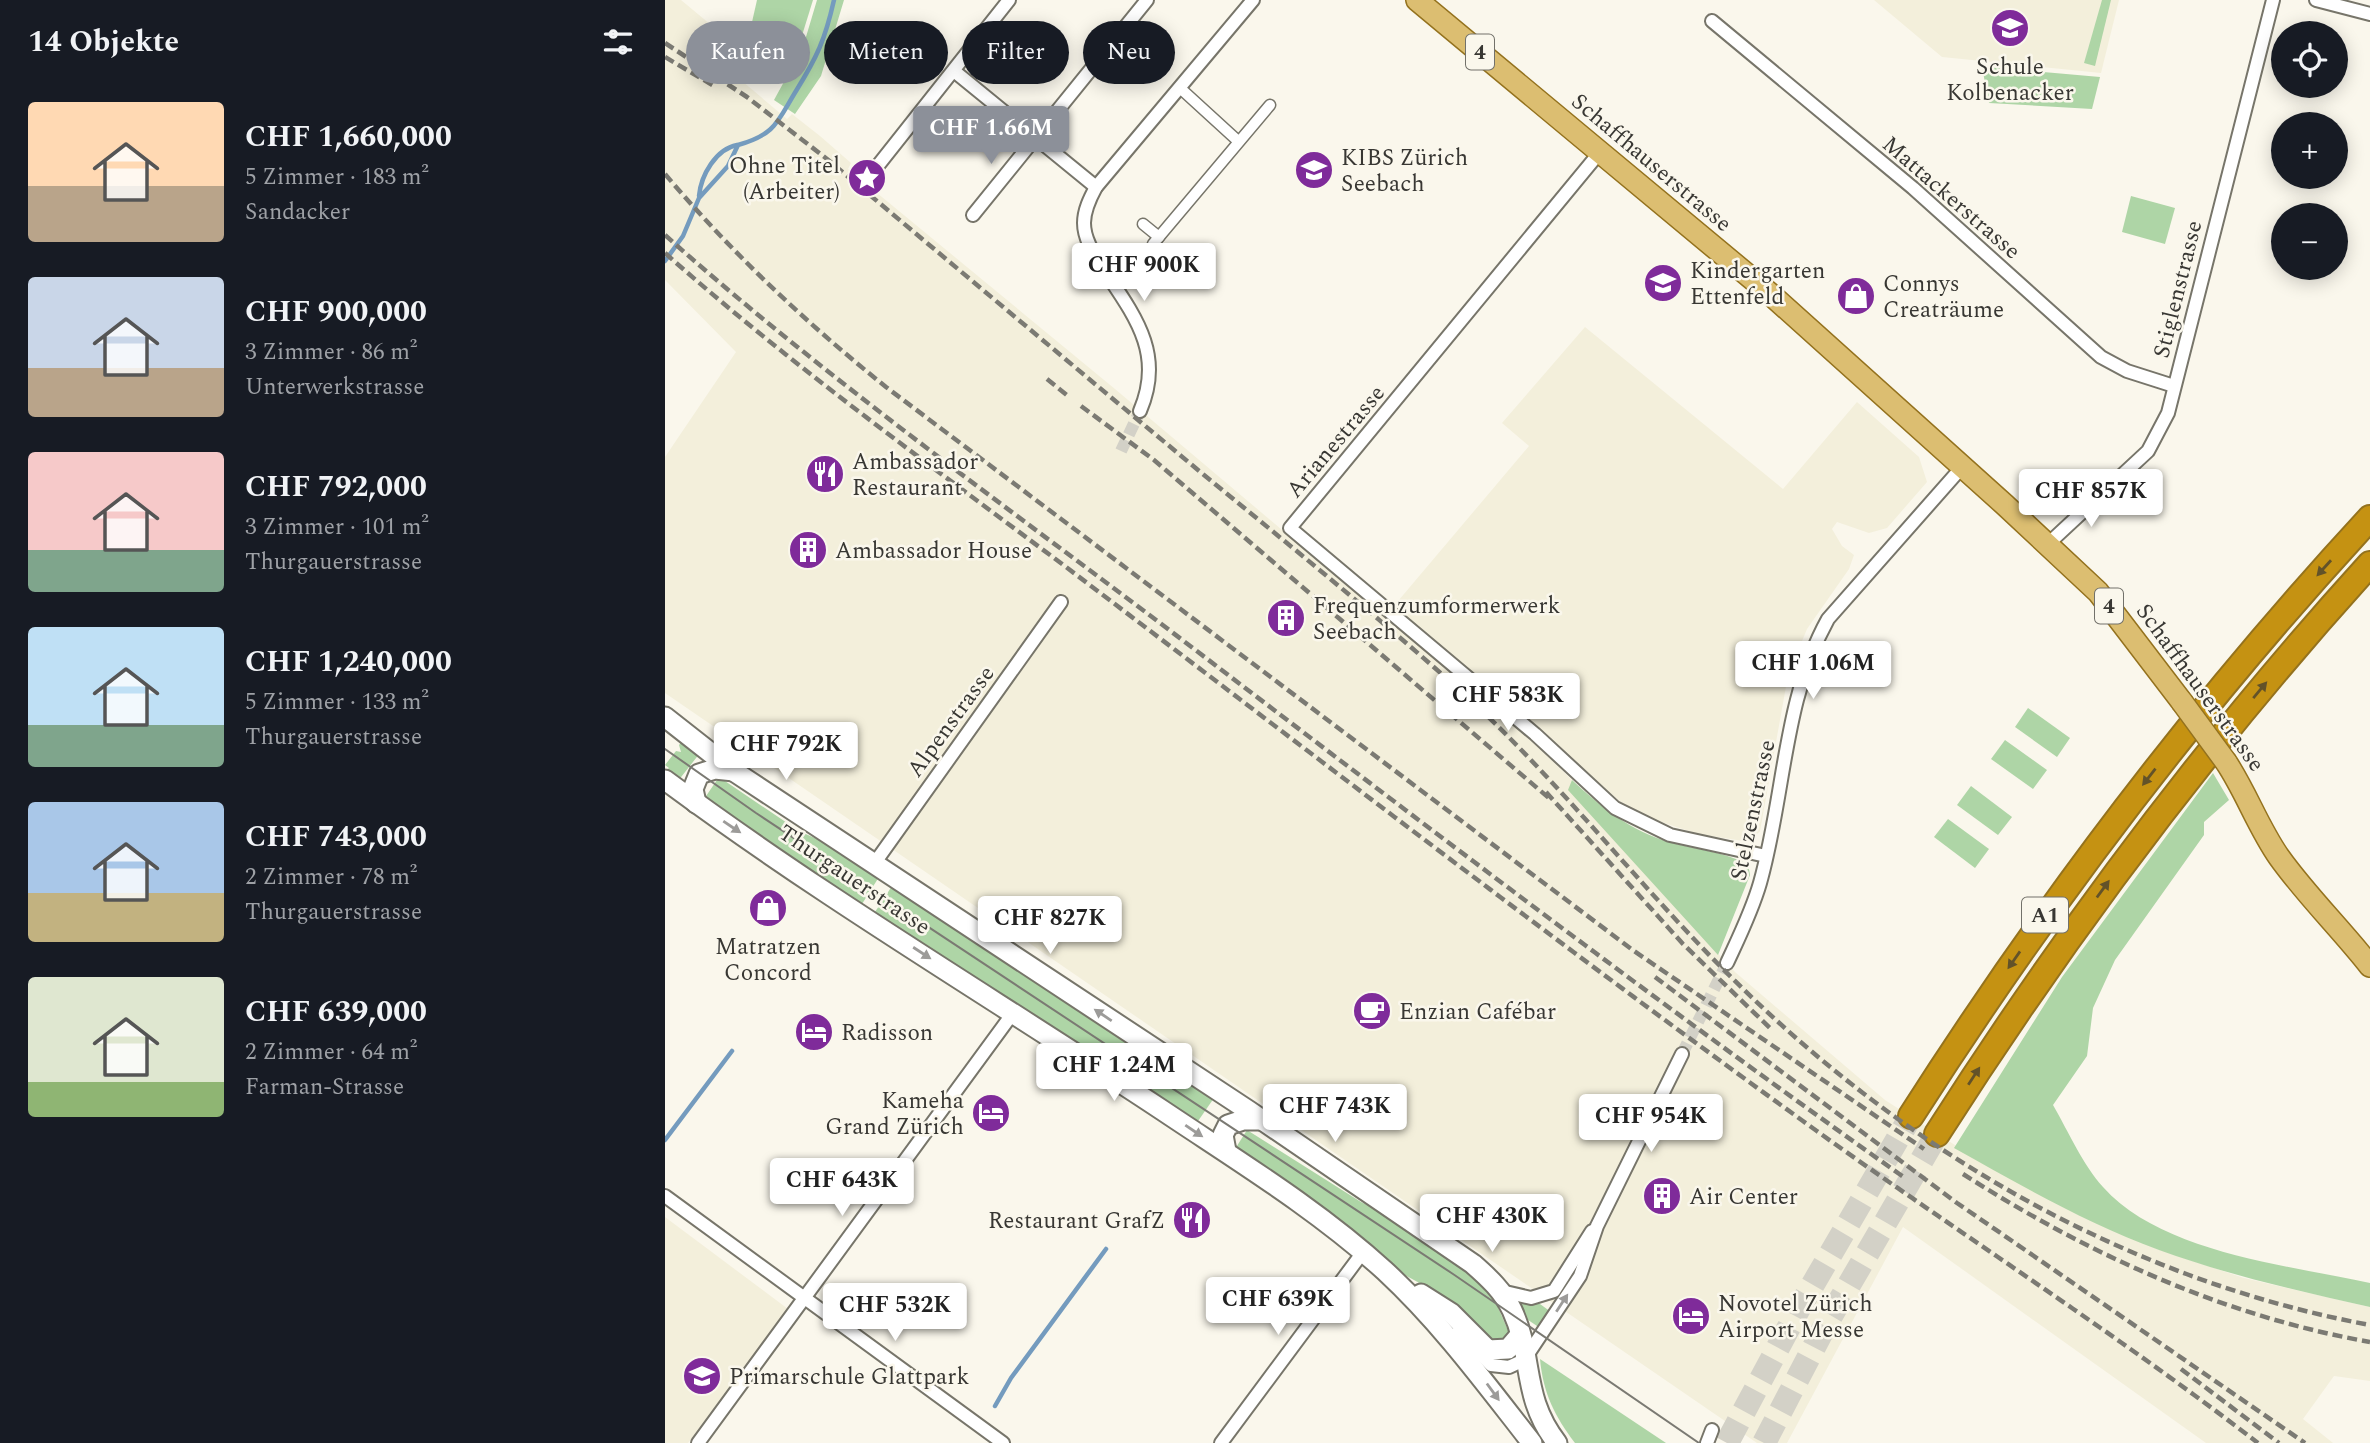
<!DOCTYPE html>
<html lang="de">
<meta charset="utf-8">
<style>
:root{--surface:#171b24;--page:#20242c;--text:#f1f3f6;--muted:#9ea1a6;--accent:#8c9099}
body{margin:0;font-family:Spectral,serif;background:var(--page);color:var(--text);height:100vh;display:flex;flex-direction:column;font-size:26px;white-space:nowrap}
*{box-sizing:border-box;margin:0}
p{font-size:23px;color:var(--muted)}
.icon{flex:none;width:38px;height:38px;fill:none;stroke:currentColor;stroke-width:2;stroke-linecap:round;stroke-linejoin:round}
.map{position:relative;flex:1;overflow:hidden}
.side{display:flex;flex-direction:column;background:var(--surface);width:665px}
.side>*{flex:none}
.banner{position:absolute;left:21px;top:21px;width:665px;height:63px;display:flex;gap:14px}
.buttons{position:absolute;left:1606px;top:21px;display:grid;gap:14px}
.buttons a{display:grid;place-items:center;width:77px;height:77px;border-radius:50%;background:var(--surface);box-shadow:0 4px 18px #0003;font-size:35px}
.price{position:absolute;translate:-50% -60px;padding:0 16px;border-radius:7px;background:#fff;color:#222;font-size:23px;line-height:46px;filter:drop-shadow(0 2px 4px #0008)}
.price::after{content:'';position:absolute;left:50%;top:42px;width:21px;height:16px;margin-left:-10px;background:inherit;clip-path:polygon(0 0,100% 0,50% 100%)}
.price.current{background:var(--accent);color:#fff}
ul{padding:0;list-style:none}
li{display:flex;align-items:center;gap:21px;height:175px;padding:0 28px}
li span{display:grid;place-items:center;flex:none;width:196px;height:140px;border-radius:7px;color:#555}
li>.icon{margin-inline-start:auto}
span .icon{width:84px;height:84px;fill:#fffc;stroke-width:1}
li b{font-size:30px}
h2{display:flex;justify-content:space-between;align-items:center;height:84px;padding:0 28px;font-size:30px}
.tag{padding:0 24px;border-radius:32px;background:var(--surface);box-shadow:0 4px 18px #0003;font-size:24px;line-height:63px}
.tag.current{background:var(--accent);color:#fff}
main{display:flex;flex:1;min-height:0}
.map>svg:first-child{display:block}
.built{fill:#f3efdb}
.green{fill:#aed5a6}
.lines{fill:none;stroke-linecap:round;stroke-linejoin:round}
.stream{stroke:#749bbe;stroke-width:4.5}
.minor-tunnel{stroke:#d3d1c7;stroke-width:12;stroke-dasharray:12 6;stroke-linecap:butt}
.motorway-tunnel{stroke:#d3d1c7;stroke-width:24;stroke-dasharray:24 12;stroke-linecap:butt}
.pedestrian-casing{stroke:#77756a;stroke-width:13}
.minor-casing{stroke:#77756a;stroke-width:16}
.secondary-casing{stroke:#77756a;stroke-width:23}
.primary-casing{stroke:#94721e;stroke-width:24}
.motorway-casing{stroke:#94721e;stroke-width:28}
.pedestrian{stroke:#fff;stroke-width:10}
.minor{stroke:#fff;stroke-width:12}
.secondary{stroke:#fff;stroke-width:19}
.primary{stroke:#dcbe71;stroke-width:21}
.motorway{stroke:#c59212;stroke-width:24}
.tram{stroke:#7b7a73;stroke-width:2}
.rail{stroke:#7b7a73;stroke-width:4.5;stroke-dasharray:10 5;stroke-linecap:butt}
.primary-bridge-casing{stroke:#94721e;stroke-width:24;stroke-linecap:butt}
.primary-bridge{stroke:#dcbe71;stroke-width:21}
.oneway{fill:#625229}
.oneway2{fill:#9c9b99}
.labels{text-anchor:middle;stroke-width:5;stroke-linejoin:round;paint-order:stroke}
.shield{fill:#faf7ec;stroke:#72716a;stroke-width:2}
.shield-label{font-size:21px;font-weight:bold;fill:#383733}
.poi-label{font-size:23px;fill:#383733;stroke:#faf7ec;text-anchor:start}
.street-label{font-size:23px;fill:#383733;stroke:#faf7ec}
</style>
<main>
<section class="side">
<h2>14 Objekte<svg class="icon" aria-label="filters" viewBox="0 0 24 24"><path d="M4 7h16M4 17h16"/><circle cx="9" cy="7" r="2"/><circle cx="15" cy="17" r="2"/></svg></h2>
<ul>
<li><span style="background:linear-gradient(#ffd9b3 60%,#b9a48a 0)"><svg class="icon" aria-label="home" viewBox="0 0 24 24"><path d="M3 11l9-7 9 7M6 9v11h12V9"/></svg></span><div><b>CHF 1,660,000</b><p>5 Zimmer · 183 m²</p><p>Sandacker</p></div></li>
<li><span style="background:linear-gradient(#c9d6e8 65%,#b9a48a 0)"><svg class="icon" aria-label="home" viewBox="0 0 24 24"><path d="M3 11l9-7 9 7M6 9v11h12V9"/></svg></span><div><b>CHF 900,000</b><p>3 Zimmer · 86 m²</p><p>Unterwerkstrasse</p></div></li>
<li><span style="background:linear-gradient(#f6c9c9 70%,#7fa58c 0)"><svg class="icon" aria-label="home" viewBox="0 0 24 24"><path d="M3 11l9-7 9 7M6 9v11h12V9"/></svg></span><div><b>CHF 792,000</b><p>3 Zimmer · 101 m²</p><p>Thurgauerstrasse</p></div></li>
<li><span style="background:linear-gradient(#bfe0f5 70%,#7fa58c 0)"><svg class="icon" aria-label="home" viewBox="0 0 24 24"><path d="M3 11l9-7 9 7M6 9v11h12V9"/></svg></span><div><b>CHF 1,240,000</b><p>5 Zimmer · 133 m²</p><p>Thurgauerstrasse</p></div></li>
<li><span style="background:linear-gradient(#a9c7e8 65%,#c2b280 0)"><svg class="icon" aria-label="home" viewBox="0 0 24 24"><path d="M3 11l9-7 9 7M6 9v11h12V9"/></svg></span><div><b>CHF 743,000</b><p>2 Zimmer · 78 m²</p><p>Thurgauerstrasse</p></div></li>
<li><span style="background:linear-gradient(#dfe7d0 75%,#8fb573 0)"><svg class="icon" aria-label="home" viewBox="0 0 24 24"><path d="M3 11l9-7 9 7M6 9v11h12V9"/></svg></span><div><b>CHF 639,000</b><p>2 Zimmer · 64 m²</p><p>Farman-Strasse</p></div></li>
</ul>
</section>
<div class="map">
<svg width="1705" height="1443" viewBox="0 0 1705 1443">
<rect width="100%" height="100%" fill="#faf7ec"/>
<!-- built -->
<g class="built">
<path d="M 0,0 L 16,0 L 63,39 L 52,60 L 122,119 L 127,114 L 155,136 L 186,163 L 183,169 L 450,389 L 859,734 L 907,780 L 904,790 L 1070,972 L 1220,1100 L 1321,1165 L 1431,1223 L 1492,1249 L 1579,1278 L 1705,1307 L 1705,1381 L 1669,1376 L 1638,1419 L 1668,1443 L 1541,1443 L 1238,1227 L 1122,1443 L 1092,1443 L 0,693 L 0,457 L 71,352 L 0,280 Z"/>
<path d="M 1209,0 L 1454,0 L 1436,73 L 1277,57 Z"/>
<path d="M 920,327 L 1118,489 L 1192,402 L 1254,457 L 1262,482 L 1222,528 L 1204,533 L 1172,522 L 1167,529 L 1177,546 L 1189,555 L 1184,569 L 1142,629 L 1130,658 L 1122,681 L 1095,831 L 1085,842 L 1033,834 L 987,819 L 956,802 L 728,607 L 864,446 L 837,423 Z"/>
<path d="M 0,1217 L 123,1309 L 23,1443 L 0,1443 Z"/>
</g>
<!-- green -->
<g class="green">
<path d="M 92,0 L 148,0 L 135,42 L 116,83 L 80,53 Z"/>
<path d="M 152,0 L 179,0 L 156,76 L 130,114 L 109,100 L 138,47 Z"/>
<path d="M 1437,0 L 1446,0 L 1430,66 L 1419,63 Z"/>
<path d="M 1317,67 L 1322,67 L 1435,77 L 1427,109 L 1324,103 Z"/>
<path d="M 1466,196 L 1510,208 L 1500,244 L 1457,232 Z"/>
<path d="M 1363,708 L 1405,738 L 1392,757 L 1350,727 Z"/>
<path d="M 18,740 L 35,753 L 13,781 L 0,771 L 4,768 L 0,765 L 11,751 L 16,752 L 14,745 Z"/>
<path d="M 1340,740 L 1382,770 L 1368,789 L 1326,759 Z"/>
<path d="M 1548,773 L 1564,800 L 1539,822 L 1539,835 L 1450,960 L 1428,1008 L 1422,1056 L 1388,1105 C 1403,1131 1418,1165 1438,1187 C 1497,1253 1622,1265 1705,1283 L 1705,1307 C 1633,1291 1563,1275 1494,1250 C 1423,1224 1355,1185 1289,1148 L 1397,977 Z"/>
<path d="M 54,777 L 134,831 L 161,843 L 214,877 L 197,904 L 39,799 Z"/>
<path d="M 907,780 C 936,807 966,831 1004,842 C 1029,849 1059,852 1083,864 L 1085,875 L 1053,955 L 903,790 Z"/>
<path d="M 1306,786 L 1347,817 L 1333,835 L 1292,805 Z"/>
<path d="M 1283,819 L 1324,849 L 1310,868 L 1269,837 Z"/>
<path d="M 227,886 L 549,1098 L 531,1124 L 210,912 Z"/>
<path d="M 582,1130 L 696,1202 L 739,1223 L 817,1283 L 829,1298 L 845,1335 L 832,1346 L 760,1286 L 736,1273 L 570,1149 Z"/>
<path d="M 852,1302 L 875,1304 L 886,1312 L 875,1328 L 857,1316 Z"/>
<path d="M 875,1359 L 1001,1443 L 910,1443 C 890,1417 878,1393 875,1359 Z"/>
</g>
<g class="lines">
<!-- stream -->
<g class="stream">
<path d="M 34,196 C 36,175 51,149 72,145"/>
<path d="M 0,261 L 18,236 L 34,198 L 63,166 L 73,145 C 111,134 112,122 131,91 C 152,57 160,40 169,0"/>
<path d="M 0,1140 L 67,1051"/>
<path d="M 330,1406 L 346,1378 L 441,1249"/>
</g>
<!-- minor-tunnel -->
<g class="minor-tunnel">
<path d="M 456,451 L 475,411"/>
<path d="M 1017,1054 L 1062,963"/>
</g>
<!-- motorway-tunnel -->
<g class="motorway-tunnel">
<path d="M 1062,1443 L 1133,1310 L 1246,1116"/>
<path d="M 1099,1443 L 1160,1326 L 1272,1134"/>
</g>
<defs>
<g id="pedestrian">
<path d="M 515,88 L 573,141"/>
<path d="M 478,224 L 494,237"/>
<path d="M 497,250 L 488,244 L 605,105"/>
</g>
<g id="minor">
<path d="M 1651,0 L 1705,14"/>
<path d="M 1047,21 L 1248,188 L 1436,357 L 1462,371 L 1509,386"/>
<path d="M 289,71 L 431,187"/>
<path d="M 935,152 L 625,528 L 870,734 L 950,808 L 1005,835 L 1101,856"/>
<path d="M 211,168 L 344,0"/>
<path d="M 308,215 L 482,0"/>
<path d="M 475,411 C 500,353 469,315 437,267 C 429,254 419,239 419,223 C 419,210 425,198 431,187 L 588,0"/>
<path d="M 1383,544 L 1483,451 L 1503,413 L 1608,0"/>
<path d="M 209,864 L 396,602"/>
<path d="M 1062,963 C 1074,937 1087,911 1095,883 C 1120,795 1118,700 1163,619 L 1298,466"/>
<path d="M 0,1196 L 338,1443"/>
<path d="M 836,1291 L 866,1298 L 889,1291 L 927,1231"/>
<path d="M 793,1332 L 826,1365 L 844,1367 L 859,1360 L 915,1276 L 932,1226 L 1017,1054"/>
<path d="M 33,1443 L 348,1013"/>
<path d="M 556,1443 L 698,1252"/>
<path d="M 1042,1443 L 1047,1430"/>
</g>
<g id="secondary">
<path d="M 0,717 L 70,772 L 584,1111 L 808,1264 C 824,1278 838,1291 847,1310 C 869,1357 856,1397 892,1443"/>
<path d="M 0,780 C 159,898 331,1000 497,1110 C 573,1161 652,1209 720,1271 C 776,1323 820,1383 867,1443"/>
<path d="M 31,803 L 28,789 L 34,774 L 50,769 L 69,771"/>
<path d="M 561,1151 L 558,1135 L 563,1125 L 578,1120 L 597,1120"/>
<path d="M 756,1294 L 786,1313 L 823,1350 L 843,1349 L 855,1335"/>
</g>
<g id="primary">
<path d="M 752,0 L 1103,292 L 1340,505 L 1433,592 L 1517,702"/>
<path d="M 1561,762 C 1581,792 1593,827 1614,857 C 1641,895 1676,929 1705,966"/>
</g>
<g id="motorway">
<path d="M 1246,1116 C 1382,903 1534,703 1705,518"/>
<path d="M 1272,1134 C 1401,932 1544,741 1705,564"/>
</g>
</defs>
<!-- pedestrian casing -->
<use href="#pedestrian" class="pedestrian-casing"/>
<!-- minor casing -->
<use href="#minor" class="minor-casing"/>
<!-- secondary casing -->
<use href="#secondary" class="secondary-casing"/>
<!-- primary casing -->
<use href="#primary" class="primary-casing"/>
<!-- motorway casing -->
<use href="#motorway" class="motorway-casing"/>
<!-- pedestrian -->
<use href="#pedestrian" class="pedestrian"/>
<!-- minor -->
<use href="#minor" class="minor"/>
<!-- secondary -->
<use href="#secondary" class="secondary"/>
<!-- primary -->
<use href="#primary" class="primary"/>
<!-- motorway -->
<use href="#motorway" class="motorway"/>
<!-- tram -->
<path class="tram" d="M 0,749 L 91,813 L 788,1274 L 1034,1443"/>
<!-- rail -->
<g class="rail">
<path d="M 0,43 L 82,97 L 162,159 C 287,264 413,370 539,475 C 623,544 707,612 788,684 C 889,774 970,882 1066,977 C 1240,1151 1462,1280 1705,1325"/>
<path d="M 0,57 L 49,86"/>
<path d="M 0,174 C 67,253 140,322 221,387 L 969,951 L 1259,1149"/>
<path d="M 0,235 C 158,376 331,499 499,626 C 744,813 988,1000 1240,1178"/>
<path d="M 0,253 C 127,366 265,465 401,567 C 640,748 877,932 1120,1108 C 1276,1222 1440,1325 1593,1443"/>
<path d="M 382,379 L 403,396"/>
<path d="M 416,406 L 489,460 L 885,799"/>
<path d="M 881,792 L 1018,944 L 1107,1030"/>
<path d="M 990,977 L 1292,1203 L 1640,1443"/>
<path d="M 1298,1174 C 1423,1254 1558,1316 1705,1342"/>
<path d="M 1516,1369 L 1614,1443"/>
</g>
<defs>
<path id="primary-bridge" d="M 1517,702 L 1561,762"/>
</defs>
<!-- primary-bridge casing -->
<use href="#primary-bridge" class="primary-bridge-casing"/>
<!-- primary-bridge -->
<use href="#primary-bridge" class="primary-bridge"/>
</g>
<!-- one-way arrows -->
<defs><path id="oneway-solid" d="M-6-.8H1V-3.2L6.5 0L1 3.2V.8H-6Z" transform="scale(1.75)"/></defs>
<g class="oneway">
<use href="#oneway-solid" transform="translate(1659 568) rotate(132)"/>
<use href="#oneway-solid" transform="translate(1595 690) rotate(-50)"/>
<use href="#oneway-solid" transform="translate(1484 777) rotate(128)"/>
<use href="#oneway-solid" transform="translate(1438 889) rotate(-54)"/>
<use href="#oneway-solid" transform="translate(1349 960) rotate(125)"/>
<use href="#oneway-solid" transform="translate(1309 1076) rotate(-57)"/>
</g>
<g class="oneway2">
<use href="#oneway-solid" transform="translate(67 827) rotate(34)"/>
<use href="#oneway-solid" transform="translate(257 953) rotate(33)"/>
<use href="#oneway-solid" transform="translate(438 1015) rotate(-146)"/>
<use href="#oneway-solid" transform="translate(529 1131) rotate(34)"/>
<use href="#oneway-solid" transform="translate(897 1303) rotate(-57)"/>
<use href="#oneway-solid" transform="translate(828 1392) rotate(54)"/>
</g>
<!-- icons -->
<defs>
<symbol id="school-disc" viewBox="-11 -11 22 22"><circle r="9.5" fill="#7f2b9a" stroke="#faf7ec"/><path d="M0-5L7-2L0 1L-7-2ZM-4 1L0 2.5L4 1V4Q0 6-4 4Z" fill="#fff"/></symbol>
<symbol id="sight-disc" viewBox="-11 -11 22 22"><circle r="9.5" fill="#7f2b9a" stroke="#faf7ec"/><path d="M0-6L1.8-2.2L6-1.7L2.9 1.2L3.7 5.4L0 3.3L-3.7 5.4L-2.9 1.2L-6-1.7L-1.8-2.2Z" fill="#fff"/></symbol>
<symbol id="shop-disc" viewBox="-11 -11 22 22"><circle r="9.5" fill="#7f2b9a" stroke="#faf7ec"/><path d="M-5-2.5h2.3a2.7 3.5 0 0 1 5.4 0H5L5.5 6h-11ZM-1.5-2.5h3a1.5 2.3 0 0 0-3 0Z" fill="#fff"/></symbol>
<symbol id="restaurant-disc" viewBox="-11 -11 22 22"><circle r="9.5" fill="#7f2b9a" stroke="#faf7ec"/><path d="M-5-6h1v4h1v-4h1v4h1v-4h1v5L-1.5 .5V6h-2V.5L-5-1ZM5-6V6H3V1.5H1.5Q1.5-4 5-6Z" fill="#fff"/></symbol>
<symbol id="building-disc" viewBox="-11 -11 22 22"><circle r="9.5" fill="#7f2b9a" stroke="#faf7ec"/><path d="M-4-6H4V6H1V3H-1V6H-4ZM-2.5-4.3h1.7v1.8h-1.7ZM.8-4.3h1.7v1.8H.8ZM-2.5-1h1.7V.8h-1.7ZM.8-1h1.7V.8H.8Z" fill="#fff"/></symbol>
<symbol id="cafe-disc" viewBox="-11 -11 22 22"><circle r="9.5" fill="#7f2b9a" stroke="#faf7ec"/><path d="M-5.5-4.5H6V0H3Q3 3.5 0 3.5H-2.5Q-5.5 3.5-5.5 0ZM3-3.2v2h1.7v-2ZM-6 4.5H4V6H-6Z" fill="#fff"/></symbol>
<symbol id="hotel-disc" viewBox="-11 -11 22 22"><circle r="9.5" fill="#7f2b9a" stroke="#faf7ec"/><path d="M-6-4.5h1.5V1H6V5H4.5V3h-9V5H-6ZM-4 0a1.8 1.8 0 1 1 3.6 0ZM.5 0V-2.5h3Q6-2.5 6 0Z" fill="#fff"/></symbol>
</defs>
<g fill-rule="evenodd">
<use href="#school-disc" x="1323" y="6" width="44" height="44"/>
<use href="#school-disc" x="627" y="148" width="44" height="44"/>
<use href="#sight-disc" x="180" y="156" width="44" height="44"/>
<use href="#school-disc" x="976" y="261" width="44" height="44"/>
<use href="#shop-disc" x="1169" y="274" width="44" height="44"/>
<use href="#restaurant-disc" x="138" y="452" width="44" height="44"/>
<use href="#building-disc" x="121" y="528" width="44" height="44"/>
<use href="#building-disc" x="599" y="596" width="44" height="44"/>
<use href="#shop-disc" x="81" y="886" width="44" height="44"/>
<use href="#cafe-disc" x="685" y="989" width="44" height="44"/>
<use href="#hotel-disc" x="127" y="1010" width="44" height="44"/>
<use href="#hotel-disc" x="304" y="1091" width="44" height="44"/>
<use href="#building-disc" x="975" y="1174" width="44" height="44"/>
<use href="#restaurant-disc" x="505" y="1198" width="44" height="44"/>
<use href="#hotel-disc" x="1004" y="1294" width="44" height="44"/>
<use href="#school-disc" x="15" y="1354" width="44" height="44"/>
</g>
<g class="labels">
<!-- shield labels -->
<g class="shield">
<rect x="801" y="34.5" width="28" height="35" rx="5"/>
<rect x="1430" y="588.5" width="28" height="35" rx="5"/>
<rect x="1357" y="897.5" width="46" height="35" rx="5"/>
</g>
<g class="shield-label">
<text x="815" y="59">4</text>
<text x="1444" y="613">4</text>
<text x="1380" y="922">A1</text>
</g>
<!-- poi labels -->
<g class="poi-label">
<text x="1345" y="74" text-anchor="middle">Schule<tspan x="1345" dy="26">Kolbenacker</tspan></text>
<text x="676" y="165">KIBS Zürich<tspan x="676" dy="26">Seebach</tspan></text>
<text x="175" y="173" text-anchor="end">Ohne Titel<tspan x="175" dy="26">(Arbeiter)</tspan></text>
<text x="1025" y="278">Kindergarten<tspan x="1025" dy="26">Ettenfeld</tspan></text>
<text x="1218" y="291">Connys<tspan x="1218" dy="26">Creaträume</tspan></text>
<text x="187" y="469">Ambassador<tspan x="187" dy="26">Restaurant</tspan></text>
<text x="170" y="558">Ambassador House</text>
<text x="648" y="613">Frequenzumformerwerk<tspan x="648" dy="26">Seebach</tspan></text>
<text x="103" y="954" text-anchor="middle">Matratzen<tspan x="103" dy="26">Concord</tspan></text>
<text x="734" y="1019">Enzian Cafébar</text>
<text x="176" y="1040">Radisson</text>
<text x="299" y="1108" text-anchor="end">Kameha<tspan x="299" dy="26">Grand Zürich</tspan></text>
<text x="1024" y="1204">Air Center</text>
<text x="500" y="1228" text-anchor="end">Restaurant GrafZ</text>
<text x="1053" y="1311">Novotel Zürich<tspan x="1053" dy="26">Airport Messe</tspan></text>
<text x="64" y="1384">Primarschule Glattpark</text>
</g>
<!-- street labels -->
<g class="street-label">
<text transform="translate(987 162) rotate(40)" y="8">Schaffhauserstrasse</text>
<text transform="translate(1287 197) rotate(41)" y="8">Mattackerstrasse</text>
<text transform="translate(1512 289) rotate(-76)" y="8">Stiglenstrasse</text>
<text transform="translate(670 441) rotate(-50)" y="8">Arianestrasse</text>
<text transform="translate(1536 687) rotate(54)" y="8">Schaffhauserstrasse</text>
<text transform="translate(285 721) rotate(-54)" y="8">Alpenstrasse</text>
<text transform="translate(1087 810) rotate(-78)" y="8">Stelzenstrasse</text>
<text transform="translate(190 879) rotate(34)" y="8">Thurgauerstrasse</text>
</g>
</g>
</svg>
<div class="buttons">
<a><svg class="icon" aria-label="locate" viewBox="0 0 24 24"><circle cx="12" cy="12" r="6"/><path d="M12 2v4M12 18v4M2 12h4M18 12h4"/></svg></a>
<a>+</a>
<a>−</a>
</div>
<b class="price current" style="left:326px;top:166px">CHF 1.66M</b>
<b class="price" style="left:479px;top:303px">CHF 900K</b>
<b class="price" style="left:1426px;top:529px">CHF 857K</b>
<b class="price" style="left:1148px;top:701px">CHF 1.06M</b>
<b class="price" style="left:843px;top:733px">CHF 583K</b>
<b class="price" style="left:121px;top:782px">CHF 792K</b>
<b class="price" style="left:385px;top:956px">CHF 827K</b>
<b class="price" style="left:449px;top:1103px">CHF 1.24M</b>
<b class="price" style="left:670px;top:1144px">CHF 743K</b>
<b class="price" style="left:986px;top:1154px">CHF 954K</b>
<b class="price" style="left:177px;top:1218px">CHF 643K</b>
<b class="price" style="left:827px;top:1254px">CHF 430K</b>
<b class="price" style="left:613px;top:1337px">CHF 639K</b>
<b class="price" style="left:230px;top:1343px">CHF 532K</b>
<div class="banner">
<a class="tag current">Kaufen</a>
<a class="tag">Mieten</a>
<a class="tag">Filter</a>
<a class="tag">Neu</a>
</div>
</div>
</main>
